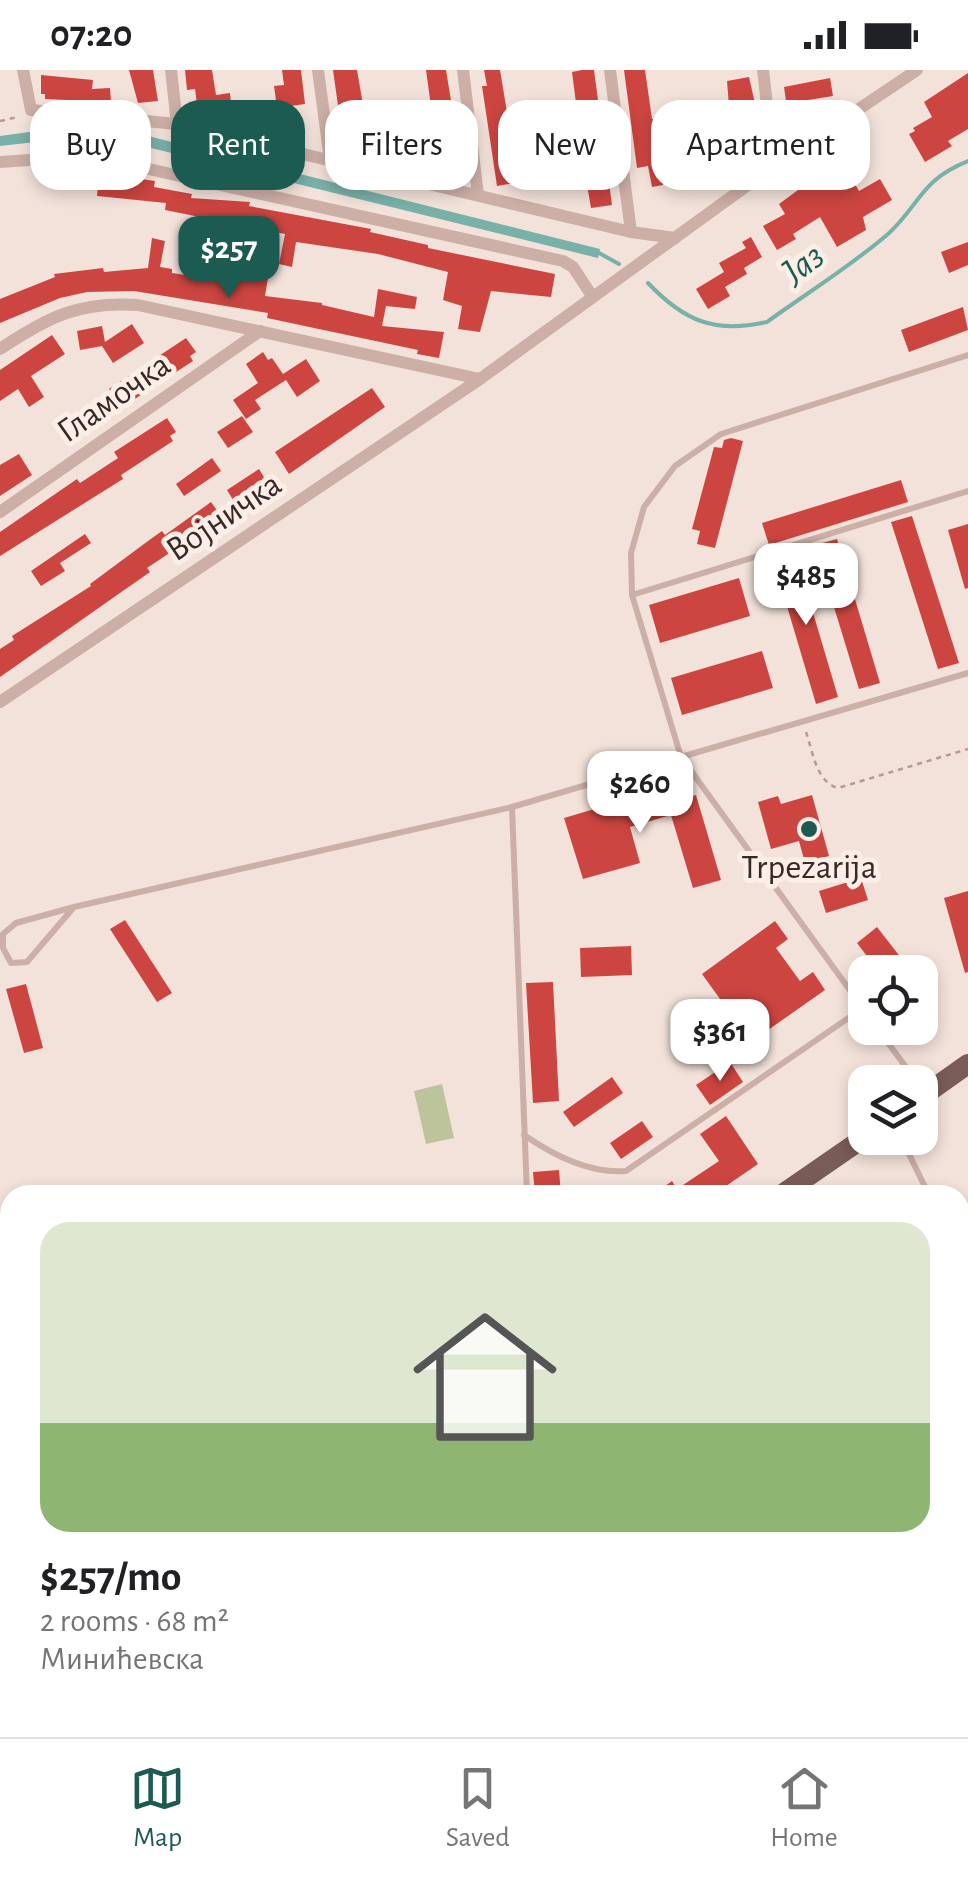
<!DOCTYPE html>
<meta charset="utf-8">
<style>
:root{--surface:#fff;--page:#f2f2f2;--text:#202124;--muted:#757577;--line:#e0e0e0;--accent:#1b5b52}
body{margin:0;font-family:"Alegreya Sans",sans-serif;background:var(--page);color:var(--text);height:100vh;display:flex;flex-direction:column;font-size:38px;white-space:nowrap}
*{box-sizing:border-box;margin:0}
p{font-size:32px;color:var(--muted)}
.icon{flex:none;width:55px;height:55px;fill:none;stroke:currentColor;stroke-width:2;stroke-linecap:round;stroke-linejoin:round}
.map{position:relative;flex:1;overflow:hidden}
.sheet{position:absolute;left:0px;top:1115px;width:970px;height:552px;display:flex;flex-direction:column;background:var(--surface);border-radius:30px 30px 0 0;box-shadow:0 5px 15px #0003}
.sheet>*{flex:none}
.guide{position:absolute;left:30px;top:30px;width:910px;height:90px;display:flex;gap:20px}
.controls{position:absolute;left:848px;top:885px;display:grid;gap:20px}
.controls a{display:grid;place-items:center;width:90px;height:90px;border-radius:20px;background:var(--surface);box-shadow:0 5px 15px #0003;font-size:50px}
.price{position:absolute;translate:-50% -85px;padding:0 22px;border-radius:20px;background:#fff;color:#222;font-size:32px;line-height:65px;filter:drop-shadow(0 2px 5px #0008)}
.price::after{content:'';position:absolute;left:50%;top:60px;width:30px;height:22px;margin-left:-15px;background:inherit;clip-path:polygon(0 0,100% 0,50% 100%)}
.price.current{background:var(--accent);color:#fff}
ul{padding:0;list-style:none}
li{display:grid;align-content:center;gap:20px;height:530px;padding:0 40px}
li+li{border-top:2px solid var(--line)}
li span{display:grid;place-items:center;height:310px;border-radius:30px;color:#555}
li>.icon{margin-inline-start:auto}
span .icon{width:180px;height:180px;fill:#fffc;stroke-width:1}
li b{font-size:42px}
.chip{padding:0 35px;border-radius:30px;background:var(--surface);box-shadow:0 5px 15px #0003;font-size:35px;line-height:90px}
.chip.current{background:var(--accent);color:#fff}
.status{display:flex;justify-content:space-between;align-items:center;height:70px;padding:0 50px;background:var(--surface);direction:ltr}
.status svg{height:28px;fill:currentColor}
.tabs{display:flex;justify-content:space-around;align-items:center;height:140px;border-top:2px solid var(--line);background:var(--surface);font-size:28px;color:var(--muted)}
.tabs a{display:grid;justify-items:center;gap:5px}
.tabs .current{color:var(--accent)}
.map>svg:first-child{display:block}
.green{fill:#bdc39a}
.water{fill:#78b1a8}
.lines{fill:none;stroke-linecap:round;stroke-linejoin:round}
.stream{stroke:#78b1a8;stroke-width:4}
.building{fill:#cc4540}
.path{stroke:#b79990;stroke-width:2.5;stroke-dasharray:5 5;stroke-linecap:butt}
.service{stroke:#ccafa6;stroke-width:6}
.minor{stroke:#ccafa6;stroke-width:12}
.primary{stroke:#7a5c57;stroke-width:20}
.poi-dot{fill:#1b5b52;stroke:#faeee7;stroke-width:4}
.labels{text-anchor:middle;stroke-width:10;stroke-linejoin:round;paint-order:stroke}
.street-label{font-size:35px;fill:#372927;stroke:#faeee7}
.poi-label{font-size:35px;fill:#372927;stroke:#faeee7}
.water-label{font-size:38px;font-style:italic;fill:#1b5b52;stroke:#faeee7}
</style>
<div class="status"><b>07:20</b><svg viewBox="0 0 49 12"><path d="M0 12V9h3v3zM5 12V6h3v6zM10 12V3h3v9zM15 12V0h3v12zM26 1h20v11H26zM47 4h2v5h-2z"/></svg></div>
<div class="map">
<svg width="968" height="1667" viewBox="0 0 968 1667">
<rect width="100%" height="100%" fill="#f3e2da"/>
<!-- green -->
<path class="green" d="M 442,1014 L 454,1068 L 426,1074 L 414,1021 Z"/>
<!-- water -->
<path class="water" d="M 73,56 L 144,65 L 600,179 L 598,188 L 143,76 L 81,67 L 0,76 L 0,66 Z"/>
<g class="lines">
<!-- stream -->
<g class="stream">
<path d="M 599,183 L 619,194"/>
<path d="M 648,213 C 684,251 715,264 767,252 C 807,223 851,196 888,164 C 920,135 920,110 968,91"/>
</g>
</g>
<!-- building -->
<g class="building">
<path d="M 129,0 L 153,0 L 158,31 L 138,33 Z"/>
<path d="M 185,0 L 212,0 L 216,25 L 230,23 L 232,45 L 199,49 L 195,19 L 187,20 Z"/>
<path d="M 282,0 L 301,0 L 305,34 L 277,38 L 274,16 L 284,15 Z"/>
<path d="M 333,0 L 357,0 L 366,52 L 341,57 Z"/>
<path d="M 426,0 L 446,0 L 463,104 L 436,105 L 433,88 L 438,88 Z"/>
<path d="M 484,0 L 500,0 L 507,42 L 512,41 L 515,61 L 509,62 L 515,97 L 541,92 L 543,103 L 526,106 L 521,112 L 497,116 L 482,16 L 487,16 Z"/>
<path d="M 582,0 L 594,0 L 612,135 L 591,138 L 586,109 L 578,110 L 574,90 L 583,88 L 572,2 Z"/>
<path d="M 624,0 L 645,0 L 652,49 L 658,48 L 661,67 L 653,68 L 663,115 L 652,117 L 648,96 L 637,98 Z"/>
<path d="M 968,3 L 968,59 L 948,71 L 952,76 L 925,92 L 909,64 L 915,61 L 913,58 L 932,47 L 924,32 Z"/>
<path d="M 41,5 L 93,10 L 92,19 L 110,18 L 111,32 L 45,29 L 45,24 L 41,24 Z"/>
<path d="M 749,7 L 759,51 L 744,53 L 744,59 L 731,61 L 727,11 Z"/>
<path d="M 830,8 L 833,26 L 808,30 L 810,41 L 788,45 L 784,17 Z"/>
<path d="M 375,64 L 396,68 L 391,93 L 370,88 Z"/>
<path d="M 728,70 L 729,97 L 709,101 L 704,74 Z"/>
<path d="M 836,92 L 839,98 L 844,95 L 859,121 L 880,109 L 892,130 L 863,147 L 866,160 L 837,177 L 820,147 L 793,164 L 796,169 L 777,180 L 763,156 L 785,144 L 779,134 Z"/>
<path d="M 99,103 L 155,111 L 154,117 L 192,124 L 191,128 L 250,132 L 249,136 L 371,159 L 370,162 L 428,175 L 428,178 L 555,204 L 551,227 L 491,221 L 480,262 L 458,259 L 462,236 L 443,230 L 448,202 L 378,184 L 296,172 L 292,197 L 279,194 L 285,164 L 165,140 L 166,133 L 97,126 Z"/>
<path d="M 751,167 L 762,187 L 744,198 L 747,204 L 725,217 L 730,226 L 708,239 L 696,219 L 724,202 L 719,193 L 746,178 L 742,172 Z"/>
<path d="M 152,168 L 165,171 L 160,197 L 172,199 L 172,203 L 239,213 L 240,204 L 268,208 L 265,226 L 322,233 L 322,235 L 374,247 L 378,219 L 417,227 L 415,239 L 386,236 L 382,256 L 444,262 L 439,288 L 417,284 L 418,280 L 267,248 L 268,243 L 134,221 L 87,222 L 60,228 L 0,253 L 0,229 L 55,207 L 54,204 L 103,198 L 104,202 L 148,198 Z"/>
<path d="M 968,172 L 968,195 L 949,203 L 941,182 Z"/>
<path d="M 963,237 L 968,260 L 909,282 L 901,260 Z"/>
<path d="M 132,254 L 144,273 L 113,293 L 102,276 L 80,280 L 77,261 L 102,256 L 105,272 Z"/>
<path d="M 52,265 L 65,284 L 31,306 L 44,327 L 29,337 L 18,319 L 0,331 L 0,300 Z"/>
<path d="M 186,268 L 196,282 L 190,286 L 193,291 L 121,338 L 109,319 Z"/>
<path d="M 263,282 L 268,290 L 272,288 L 283,304 L 306,289 L 320,311 L 297,327 L 286,310 L 255,330 L 261,339 L 246,349 L 233,330 L 258,313 L 246,294 Z"/>
<path d="M 372,318 L 385,337 L 289,404 L 275,382 Z"/>
<path d="M 242,346 L 253,362 L 228,378 L 217,362 Z"/>
<path d="M 167,348 L 176,362 L 170,366 L 173,371 L 121,405 L 123,409 L 0,486 L 0,462 L 77,409 L 80,413 L 118,388 L 114,382 Z"/>
<path d="M 731,368 L 743,371 L 715,478 L 697,474 L 700,461 L 692,459 L 714,377 L 722,378 L 724,370 Z"/>
<path d="M 19,384 L 32,405 L 0,426 L 0,395 Z"/>
<path d="M 212,388 L 221,401 L 184,426 L 176,414 Z"/>
<path d="M 259,399 L 270,417 L 238,438 L 227,420 Z"/>
<path d="M 901,410 L 908,432 L 769,475 L 762,453 Z"/>
<path d="M 211,432 L 223,449 L 182,479 L 180,476 L 147,498 L 150,502 L 0,607 L 0,579 L 14,570 L 12,566 L 91,516 L 90,514 L 148,471 L 162,461 L 165,465 Z"/>
<path d="M 912,446 L 959,593 L 938,599 L 891,452 Z"/>
<path d="M 968,454 L 968,518 L 965,519 L 948,460 Z"/>
<path d="M 85,464 L 91,473 L 60,493 L 65,501 L 41,516 L 31,501 Z"/>
<path d="M 837,469 L 880,613 L 859,619 L 815,475 Z"/>
<path d="M 795,482 L 838,627 L 816,634 L 773,489 Z"/>
<path d="M 739,508 L 750,546 L 660,573 L 649,535 Z"/>
<path d="M 762,581 L 773,618 L 682,645 L 671,608 Z"/>
<path d="M 659,720 L 664,735 L 696,725 L 721,810 L 693,818 L 671,745 L 630,757 L 640,793 L 583,809 L 564,748 Z"/>
<path d="M 812,725 L 829,786 L 805,793 L 799,771 L 771,779 L 758,732 L 778,726 L 781,734 Z"/>
<path d="M 861,808 L 868,830 L 826,843 L 819,821 Z"/>
<path d="M 968,821 L 968,902 L 965,903 L 944,828 Z"/>
<path d="M 125,850 L 172,923 L 157,932 L 110,859 Z"/>
<path d="M 775,851 L 788,869 L 776,878 L 800,911 L 813,902 L 825,920 L 751,972 L 702,904 Z"/>
<path d="M 877,857 L 912,902 L 879,902 L 857,873 Z"/>
<path d="M 631,876 L 632,905 L 581,907 L 580,878 Z"/>
<path d="M 553,912 L 559,1031 L 533,1033 L 526,913 Z"/>
<path d="M 26,914 L 43,978 L 24,983 L 6,919 Z"/>
<path d="M 730,992 L 743,1012 L 710,1035 L 696,1015 Z"/>
<path d="M 612,1007 L 623,1023 L 574,1057 L 563,1042 Z"/>
<path d="M 726,1046 L 758,1094 L 713,1125 L 652,1125 L 672,1111 L 677,1119 L 719,1091 L 700,1064 Z"/>
<path d="M 642,1051 L 653,1067 L 621,1089 L 610,1073 Z"/>
<path d="M 559,1100 L 561,1125 L 535,1125 L 533,1102 Z"/>
</g>
<g class="lines">
<!-- path -->
<g class="path">
<path d="M 0,51 L 18,47"/>
<path d="M 180,94 L 185,67"/>
<path d="M 806,662 C 813,682 816,712 838,718 L 968,679"/>
</g>
<!-- service -->
<g class="service">
<path d="M 968,285 L 721,364 L 675,396 L 644,437 L 631,483 L 632,525 L 681,687 L 968,603"/>
<path d="M 632,525 L 968,421"/>
<path d="M 512,737 L 527,1125"/>
<path d="M 74,837 L 27,892 L 11,893 L 3,878 L 3,864 L 16,853 L 74,837 L 512,737 L 681,687 L 865,941"/>
<path d="M 877,958 L 917,1012"/>
<path d="M 524,1065 C 553,1085 590,1104 626,1101 L 863,938"/>
<path d="M 901,1068 L 929,1125"/>
<path d="M 960,1179 L 968,1195"/>
<path d="M 915,1658 L 916,1667"/>
</g>
<!-- minor -->
<g class="minor">
<path d="M 23,0 L 31,40 L 177,54 L 631,162 L 675,168"/>
<path d="M 171,0 L 177,54"/>
<path d="M 318,0 L 330,90"/>
<path d="M 463,0 L 478,125"/>
<path d="M 610,0 L 631,162"/>
<path d="M 763,0 L 774,96"/>
<path d="M 0,92 L 90,86 L 563,191 L 573,197 L 592,226"/>
<path d="M 0,279 C 48,247 79,231 138,235 L 480,309"/>
<path d="M 0,442 L 260,261"/>
<path d="M 0,632 L 480,309 L 774,96 L 917,0"/>
<path d="M 960,1618 L 968,1613"/>
<path d="M 0,1642 L 10,1638"/>
<path d="M 477,1658 L 479,1667"/>
<path d="M 645,1658 L 648,1667"/>
<path d="M 748,1658 L 751,1667"/>
<path d="M 868,1658 L 872,1667"/>
<path d="M 889,1667 L 902,1658"/>
</g>
<!-- primary -->
<g class="primary">
<path d="M 920,1028 L 968,994"/>
<path d="M 781,1125 L 865,1067"/>
<path d="M 5,1667 L 22,1658"/>
</g>
</g>
<!-- markers -->
<circle class="poi-dot" cx="809" cy="759" r="10"/>
<g class="labels">
<!-- street labels -->
<g class="street-label">
<text transform="translate(113 327) rotate(-35)" y="12">Гламочка</text>
<text transform="translate(223 446) rotate(-34)" y="12">Војничка</text>
</g>
<!-- poi labels -->
<g class="poi-label">
<text x="809" y="808">Trpezarija</text>
</g>
<!-- water labels -->
<g class="water-label">
<text transform="translate(802 193) rotate(-36)" y="13">Јаз</text>
</g>
</g>
</svg>
<div class="controls">
<a><svg class="icon" aria-label="locate" viewBox="0 0 24 24"><circle cx="12" cy="12" r="6"/><path d="M12 2v4M12 18v4M2 12h4M18 12h4"/></svg></a>
<a><svg class="icon" aria-label="layers" viewBox="0 0 24 24"><path d="M12 4l9 5-9 5-9-5zM3 14l9 5 9-5"/></svg></a>
</div>
<b class="price current" style="left:229px;top:231px">$257</b>
<b class="price" style="left:806px;top:558px">$485</b>
<b class="price" style="left:640px;top:766px">$260</b>
<b class="price" style="left:720px;top:1014px">$361</b>
<div class="guide">
<a class="chip">Buy</a>
<a class="chip current">Rent</a>
<a class="chip">Filters</a>
<a class="chip">New</a>
<a class="chip">Apartment</a>
</div>
<section class="sheet">
<ul>
<li><span style="background:linear-gradient(#dfe7d0 65%,#8fb573 0)"><svg class="icon" aria-label="home" viewBox="0 0 24 24"><path d="M3 11l9-7 9 7M6 9v11h12V9"/></svg></span><div><b>$257/mo</b><p>2 rooms · 68 m²</p><p>Минићевска</p></div></li>
</ul>
</section>
</div>
<nav class="tabs">
<a class="current"><svg class="icon" aria-label="map" viewBox="0 0 24 24"><path d="M3 6l6-2 6 2 6-2v14l-6 2-6-2-6 2zM9 4v14M15 6v14"/></svg>Map</a>
<a><svg class="icon" aria-label="saved" viewBox="0 0 24 24"><path d="M7 4h10v16l-5-4-5 4z"/></svg>Saved</a>
<a><svg class="icon" aria-label="home" viewBox="0 0 24 24"><path d="M3 11l9-7 9 7M6 9v11h12V9"/></svg>Home</a>
</nav>
